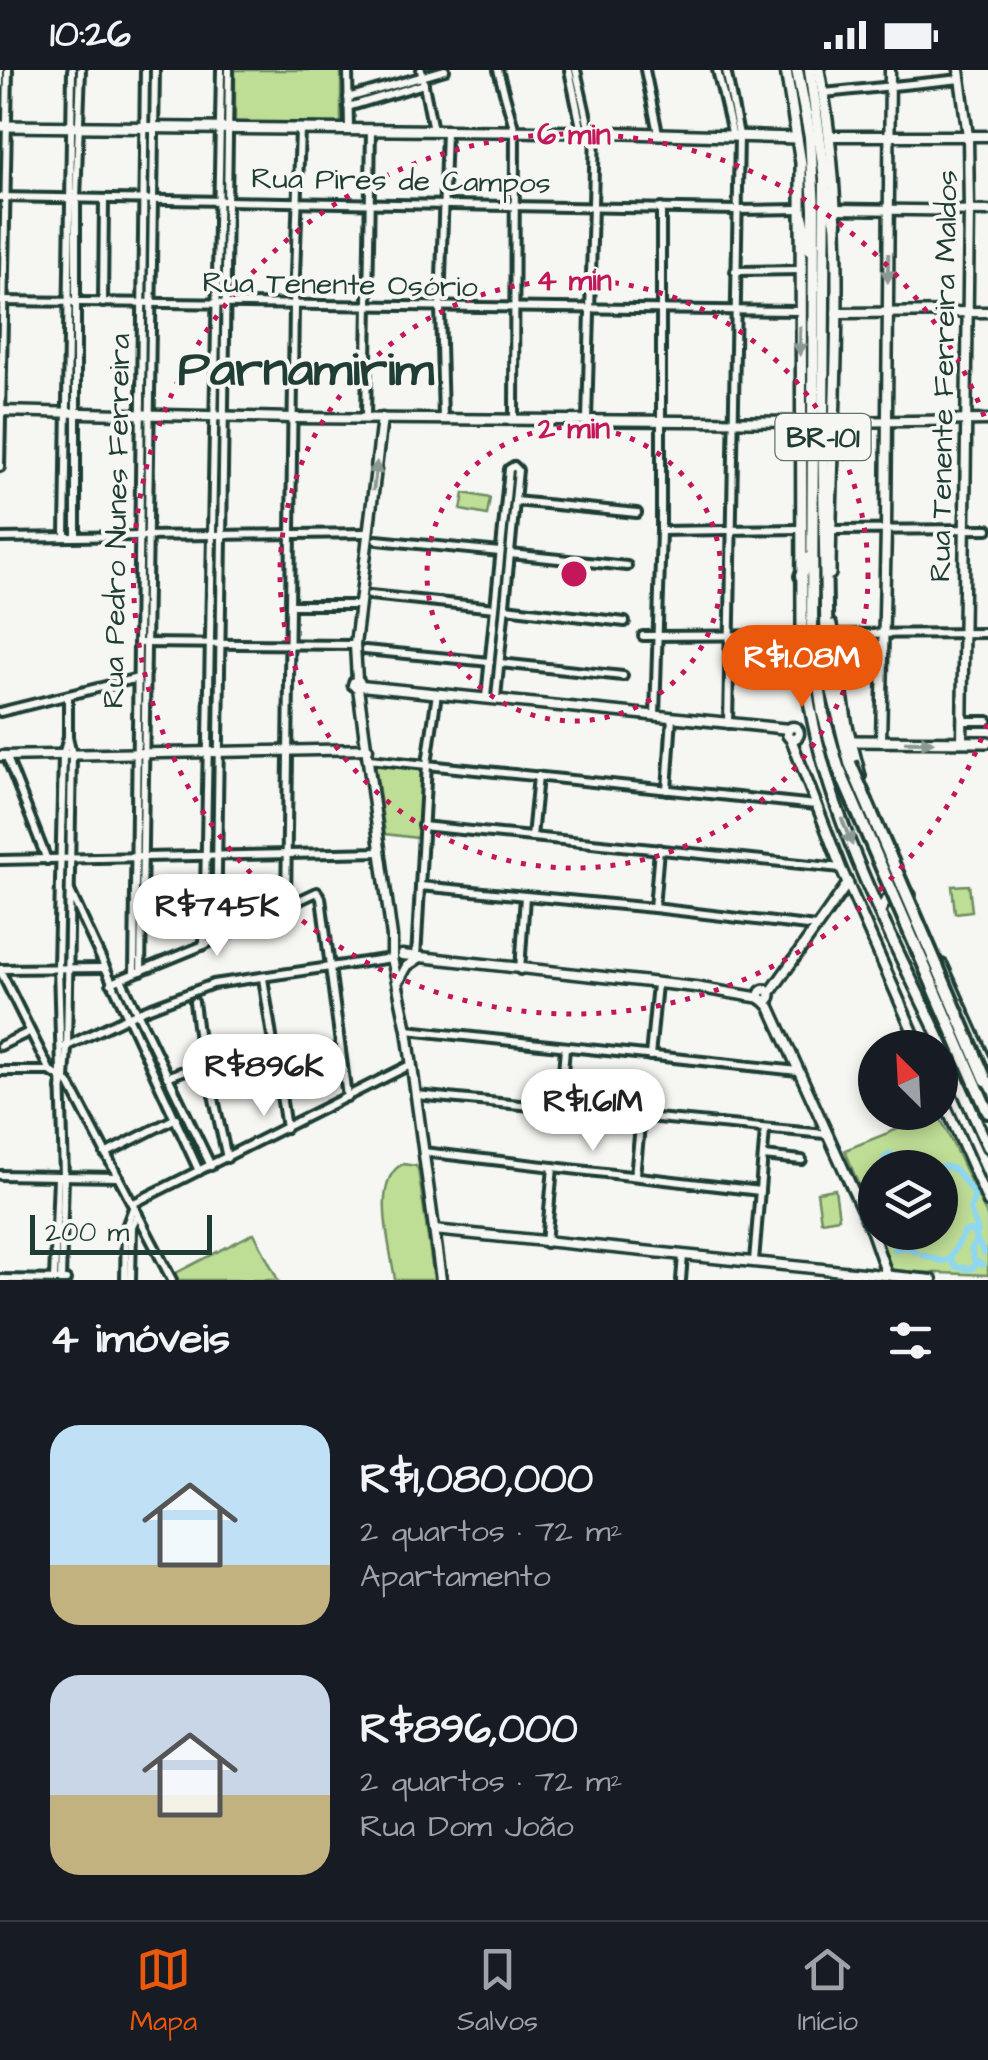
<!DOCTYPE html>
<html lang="pt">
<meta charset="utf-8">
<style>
:root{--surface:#171b24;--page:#242831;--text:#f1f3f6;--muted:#9ea1a6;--line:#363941;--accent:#ea580c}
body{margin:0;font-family:"Architects Daughter",sans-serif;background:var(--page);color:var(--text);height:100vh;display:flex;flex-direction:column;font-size:38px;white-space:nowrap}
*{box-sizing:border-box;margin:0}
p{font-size:32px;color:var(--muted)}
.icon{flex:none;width:55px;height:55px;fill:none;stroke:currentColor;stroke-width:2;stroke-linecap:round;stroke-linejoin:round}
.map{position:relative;height:1210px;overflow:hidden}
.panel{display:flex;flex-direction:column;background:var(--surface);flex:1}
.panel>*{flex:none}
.needle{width:65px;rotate:336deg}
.tools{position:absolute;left:858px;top:960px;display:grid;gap:20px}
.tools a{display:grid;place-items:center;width:100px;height:100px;border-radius:50%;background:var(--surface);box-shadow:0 5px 15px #0003;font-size:50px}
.scale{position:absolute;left:30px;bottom:25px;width:182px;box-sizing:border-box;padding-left:10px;border:5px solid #1f3d34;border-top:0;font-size:28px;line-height:35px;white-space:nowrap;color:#1f3d34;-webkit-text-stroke:8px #f6f6f2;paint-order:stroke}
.price{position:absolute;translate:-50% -85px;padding:0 22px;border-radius:35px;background:#fff;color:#222;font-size:32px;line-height:65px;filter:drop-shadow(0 2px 5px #0008)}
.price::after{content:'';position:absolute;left:50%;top:60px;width:30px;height:22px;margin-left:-15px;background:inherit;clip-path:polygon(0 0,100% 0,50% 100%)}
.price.active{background:var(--accent);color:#fff}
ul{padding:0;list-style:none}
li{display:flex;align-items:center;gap:30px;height:250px;padding:0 50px}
li span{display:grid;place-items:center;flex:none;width:280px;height:200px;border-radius:30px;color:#555}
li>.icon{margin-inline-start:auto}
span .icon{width:120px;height:120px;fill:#fffc;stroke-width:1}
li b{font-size:42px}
h2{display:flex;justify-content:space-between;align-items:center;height:120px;padding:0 50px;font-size:42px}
.status{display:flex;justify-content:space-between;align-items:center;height:70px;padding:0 50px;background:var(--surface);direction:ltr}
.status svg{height:28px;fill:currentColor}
.dock{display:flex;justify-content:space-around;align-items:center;height:140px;border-top:2px solid var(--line);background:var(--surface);font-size:28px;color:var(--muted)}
.dock a{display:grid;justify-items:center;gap:5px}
.dock .active{color:var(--accent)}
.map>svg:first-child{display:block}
.green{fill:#bedd95;stroke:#6e8d64;stroke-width:2.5}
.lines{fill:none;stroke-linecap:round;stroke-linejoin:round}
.canal{stroke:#8fd7f1;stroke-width:6}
.street-casing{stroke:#1f3d34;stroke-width:14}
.secondary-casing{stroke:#1f3d34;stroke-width:15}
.primary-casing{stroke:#1f3d34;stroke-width:16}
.highway-casing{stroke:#1f3d34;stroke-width:18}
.street{stroke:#f6f6f2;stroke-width:6}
.secondary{stroke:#f6f6f2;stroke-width:8}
.primary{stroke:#f6f6f2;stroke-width:9}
.highway{stroke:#f6f6f2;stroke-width:10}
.highway-bridge-casing{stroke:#1f3d34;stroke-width:18;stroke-linecap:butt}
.highway-bridge{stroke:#f6f6f2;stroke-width:10}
.oneway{fill:#8a9a93}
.ring{fill:none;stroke:#c2185b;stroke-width:5;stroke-dasharray:5 10}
.labels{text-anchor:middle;stroke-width:8;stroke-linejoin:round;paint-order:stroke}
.shield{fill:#f6f6f2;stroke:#60746d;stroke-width:2.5}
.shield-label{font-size:28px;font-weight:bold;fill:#1f3d34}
.street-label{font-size:30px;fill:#1f3d34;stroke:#f6f6f2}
.town-label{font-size:50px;font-weight:bold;fill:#1f3d34;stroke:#f6f6f2}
.centre{fill:#c2185b;stroke:#f6f6f2;stroke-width:5}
.ring-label{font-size:30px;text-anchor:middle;font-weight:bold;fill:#c2185b;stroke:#f6f6f2;stroke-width:8;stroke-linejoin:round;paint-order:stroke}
</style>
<div class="status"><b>10:26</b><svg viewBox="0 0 49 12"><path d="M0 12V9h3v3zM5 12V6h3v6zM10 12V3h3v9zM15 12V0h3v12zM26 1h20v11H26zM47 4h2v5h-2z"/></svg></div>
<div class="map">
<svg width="988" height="1210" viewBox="0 0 988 1210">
<rect width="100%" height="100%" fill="#f6f6f2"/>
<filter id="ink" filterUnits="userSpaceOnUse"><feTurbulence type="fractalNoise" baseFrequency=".01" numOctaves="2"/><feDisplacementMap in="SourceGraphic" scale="20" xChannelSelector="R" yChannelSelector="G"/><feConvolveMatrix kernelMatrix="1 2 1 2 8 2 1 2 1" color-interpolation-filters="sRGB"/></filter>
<g filter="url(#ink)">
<!-- green -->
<g class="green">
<path d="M 235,0 L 341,0 L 341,56 L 235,52 Z"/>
<path d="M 464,423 L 490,428 L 487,445 L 461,440 Z"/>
<path d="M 375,693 L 424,698 L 418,768 L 385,764 Z"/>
<path d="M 969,815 L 972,841 L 955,843 L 952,816 Z"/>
<path d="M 938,1043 L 988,1148 L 988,1205 L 891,1201 L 876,1163 L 940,1162 L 940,1098 L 875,1098 L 875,1159 L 845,1080 Z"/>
<path d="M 403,1094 L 416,1096 L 418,1099 L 434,1210 L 395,1210 C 391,1179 370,1109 403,1094 Z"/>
<path d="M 835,1119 L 839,1148 L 821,1151 L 817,1122 Z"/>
<path d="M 254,1163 L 278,1210 L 177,1210 L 174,1204 Z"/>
</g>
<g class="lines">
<!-- canal -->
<g class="canal">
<path d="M 883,1098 L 884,1089 L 890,1084 L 900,1087 L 903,1098"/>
<path d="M 933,1098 C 959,1091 960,1109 975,1125 L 970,1140 L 978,1161 L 975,1168"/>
<path d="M 895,1162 L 895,1180 L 905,1177 L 916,1182"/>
<path d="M 976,1172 L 971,1178 L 974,1190 L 982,1195"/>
<path d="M 922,1185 L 941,1191 L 949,1190 L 965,1161 L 972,1161 L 984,1183"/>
<path d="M 950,1189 L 956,1197 L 971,1199 L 977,1193"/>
</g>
<defs>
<g id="street">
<path d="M 348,0 L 349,60"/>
<path d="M 421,0 L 433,60"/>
<path d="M 498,0 L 515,61 L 514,349"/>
<path d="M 569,0 L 582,62"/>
<path d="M 576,0 L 590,62"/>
<path d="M 645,0 L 658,63"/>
<path d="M 717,0 L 733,67"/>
<path d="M 726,0 L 739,65 L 728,654"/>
<path d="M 0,14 L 0,0"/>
<path d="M 824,23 L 961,9"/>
<path d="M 348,28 L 445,0"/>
<path d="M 348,37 L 424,14"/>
<path d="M 0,127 L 736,140 L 802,139"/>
<path d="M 735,201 L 800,200"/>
<path d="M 0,231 L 800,241"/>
<path d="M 103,233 L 104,130"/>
<path d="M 366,348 L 371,60"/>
<path d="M 443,349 L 440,237 L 446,61"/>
<path d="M 587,350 L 595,62"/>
<path d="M 0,397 L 8,0"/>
<path d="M 515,431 L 637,443"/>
<path d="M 830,460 L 988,459"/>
<path d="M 661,461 L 800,459"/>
<path d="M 65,466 L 72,0"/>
<path d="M 76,466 L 76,129 L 81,0"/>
<path d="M 0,468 L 367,463"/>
<path d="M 377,470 L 500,482"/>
<path d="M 510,484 L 627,496"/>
<path d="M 370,525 L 495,538"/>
<path d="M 290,535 L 360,535"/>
<path d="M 505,538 L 625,552"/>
<path d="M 831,564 L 988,563"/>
<path d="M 643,566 L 802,565"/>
<path d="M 142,573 L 355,575"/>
<path d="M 365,580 L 490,592"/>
<path d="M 500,593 L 623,606"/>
<path d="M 486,627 L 509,399 L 514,396 L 518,400 L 496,628"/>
<path d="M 0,642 L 138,608"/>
<path d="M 655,645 L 661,461 L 661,138"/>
<path d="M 962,651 L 988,651"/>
<path d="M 6,685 L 47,790"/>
<path d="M 369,689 L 816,735"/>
<path d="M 667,720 L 672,647"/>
<path d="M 422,756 L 841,798"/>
<path d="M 532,767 L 538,706"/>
<path d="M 0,790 L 381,782"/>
<path d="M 420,816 L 654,838 L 816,857"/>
<path d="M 70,821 L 199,1101"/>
<path d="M 286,835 L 294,236 L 300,59"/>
<path d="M 654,838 L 659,779"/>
<path d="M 216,869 L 229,0"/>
<path d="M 204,875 L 221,0"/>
<path d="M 416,888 L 427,694 L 437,623"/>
<path d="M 0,899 L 103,898"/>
<path d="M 0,900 L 50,1001"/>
<path d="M 520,900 L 525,826"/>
<path d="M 141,901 L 155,0"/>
<path d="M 134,903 L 145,0"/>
<path d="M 263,908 L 286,1058"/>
<path d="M 121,909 L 211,1096"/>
<path d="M 111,913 L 204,875 L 317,822 L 321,828 L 347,1027"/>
<path d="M 194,932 L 202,994"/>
<path d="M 407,960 L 798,1001"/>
<path d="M 0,976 L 29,962"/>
<path d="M 65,977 L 136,943 L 213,914 L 392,888"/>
<path d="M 650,986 L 657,914"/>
<path d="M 0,1001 L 50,1001 L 69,1013 L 172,1210"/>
<path d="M 167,1007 L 202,994 L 207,997 L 227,1088"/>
<path d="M 61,1019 L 65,1009 L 67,977 L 72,685 L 68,667 L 68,626"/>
<path d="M 416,1025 L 825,1064"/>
<path d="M 560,1039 L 565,978"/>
<path d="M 423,1082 L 760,1121"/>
<path d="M 105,1084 L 176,1048"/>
<path d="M 763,1086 L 802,1090"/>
<path d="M 0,1105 L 118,1107"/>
<path d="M 635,1106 L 641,1046"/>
<path d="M 132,1134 L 412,994"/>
<path d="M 546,1173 L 553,1097"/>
<path d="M 754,1191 L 765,1060"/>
<path d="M 0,1209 L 66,1210"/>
<path d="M 54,1210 L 58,1107"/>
<path d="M 61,1210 L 64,1107 L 58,896 L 63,685 L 68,667"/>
<path d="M 125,1210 L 126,1157 L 133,1138"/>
<path d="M 131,1210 L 132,1156 L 138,1144"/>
<path d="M 681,1210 L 683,1185"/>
</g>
<g id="secondary">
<path d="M 959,0 L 968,66 L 969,141 L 962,672"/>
<path d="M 831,66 L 988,66"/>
<path d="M 836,139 L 988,141"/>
<path d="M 836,243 L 988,242"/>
<path d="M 0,341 L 292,348 L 800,352"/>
<path d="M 833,352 L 988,350"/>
<path d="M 357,610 L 355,575 L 382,348"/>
<circle cx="793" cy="663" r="6"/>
<path d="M 791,669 L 841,798 L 920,978"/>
<path d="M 881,670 L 886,460 L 890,0"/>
<path d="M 0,686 L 368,679"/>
<path d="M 402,885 L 695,917 L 761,928"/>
<path d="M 400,909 L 407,896 L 419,888"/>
<circle cx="765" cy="925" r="5.5"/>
<path d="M 770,923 L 848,813"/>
<path d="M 763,930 L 770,937 L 872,1162 L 887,1205"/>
<path d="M 940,1023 L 988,1132"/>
<path d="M 434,1160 L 932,1210"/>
<path d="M 441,1210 L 407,960 L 392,888 L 392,867 L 358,618 L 353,615 L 354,612 L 359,611 L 361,616 L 789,659"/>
</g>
<g id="primary">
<path d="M 786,0 L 801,93 L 802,565 C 807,698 868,820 925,938 C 947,984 967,1031 988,1077"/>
<path d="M 819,0 C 851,166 831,337 830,504"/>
<path d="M 0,56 L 590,62 L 797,68"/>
<path d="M 831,555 L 847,656 L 860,706"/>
<path d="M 850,671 L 988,672"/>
<path d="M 880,841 C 886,827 895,823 910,825"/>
<path d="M 942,895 L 988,997"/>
</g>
<g id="highway">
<path d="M 797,0 L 810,67 L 814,139 L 812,563 L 823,644 L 838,697"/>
<path d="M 810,0 L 825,108 L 823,352 L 827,599 L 850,693"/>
<path d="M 829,125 L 836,153"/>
<path d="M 802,146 L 810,179"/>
<path d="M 801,506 L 809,488"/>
<path d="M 976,1015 L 988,1042"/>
</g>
</defs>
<!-- street casing -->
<use href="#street" class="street-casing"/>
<!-- secondary casing -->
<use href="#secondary" class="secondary-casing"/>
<!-- primary casing -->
<use href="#primary" class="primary-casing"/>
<!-- highway casing -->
<use href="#highway" class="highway-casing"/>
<!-- street -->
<use href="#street" class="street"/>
<!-- secondary -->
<use href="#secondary" class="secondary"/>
<!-- primary -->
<use href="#primary" class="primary"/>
<!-- highway -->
<use href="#highway" class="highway"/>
<defs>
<g id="highway-bridge">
<path d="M 850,693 L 986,1010"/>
<path d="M 838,697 L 976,1015"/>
</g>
</defs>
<!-- highway-bridge casing -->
<use href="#highway-bridge" class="highway-bridge-casing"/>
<!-- highway-bridge -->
<use href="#highway-bridge" class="highway-bridge"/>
</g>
<!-- one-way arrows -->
<defs><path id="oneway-solid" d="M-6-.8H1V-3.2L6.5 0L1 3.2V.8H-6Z" transform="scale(2.5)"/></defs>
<g class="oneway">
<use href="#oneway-solid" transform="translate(888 198) rotate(91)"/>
<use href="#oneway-solid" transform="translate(800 271) rotate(91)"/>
<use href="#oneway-solid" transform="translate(375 406) rotate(-83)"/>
<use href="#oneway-solid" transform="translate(919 672) rotate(1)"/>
<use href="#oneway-solid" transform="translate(847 762) rotate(68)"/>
</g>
</g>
<!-- distance rings -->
<g class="ring">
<circle cx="574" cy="504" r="147"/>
<circle cx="574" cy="504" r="294"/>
<path d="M987 654A440 440 0 1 1 987 354"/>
</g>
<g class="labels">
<!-- shield labels -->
<rect class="shield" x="775.5" y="344" width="95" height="46" rx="8"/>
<g class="shield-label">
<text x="823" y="377">BR-101</text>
</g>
<!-- street labels -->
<g class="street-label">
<text transform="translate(401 110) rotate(1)" y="10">Rua Pires de Campos</text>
<text transform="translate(340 214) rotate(1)" y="10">Rua Tenente Osório</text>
<text transform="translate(943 306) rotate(-89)" y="10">Rua Tenente Ferreira Maldos</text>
<text transform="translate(116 451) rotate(-89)" y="10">Rua Pedro Nunes Ferreira</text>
</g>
<!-- town labels -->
<g class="town-label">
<text x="306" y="315">Parnamirim</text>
</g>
</g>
<circle cx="574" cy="504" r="15" class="centre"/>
<g class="ring-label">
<text x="574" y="74">6 min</text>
<text x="574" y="220">4 min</text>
<text x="574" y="368">2 min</text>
</g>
</svg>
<div class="tools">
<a><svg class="needle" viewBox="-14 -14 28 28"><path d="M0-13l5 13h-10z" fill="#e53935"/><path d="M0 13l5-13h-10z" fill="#9ea1a6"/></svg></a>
<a><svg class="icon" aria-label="layers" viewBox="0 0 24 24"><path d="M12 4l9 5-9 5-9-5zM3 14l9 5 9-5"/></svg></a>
</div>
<div class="scale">200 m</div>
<b class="price active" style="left:802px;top:640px">R$1.08M</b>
<b class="price" style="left:217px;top:889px">R$745K</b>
<b class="price" style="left:264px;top:1049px">R$896K</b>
<b class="price" style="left:593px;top:1084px">R$1.61M</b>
</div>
<section class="panel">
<h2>4 imóveis<svg class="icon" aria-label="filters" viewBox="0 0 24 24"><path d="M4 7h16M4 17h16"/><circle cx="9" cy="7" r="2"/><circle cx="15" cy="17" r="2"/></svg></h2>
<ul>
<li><span style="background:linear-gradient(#bfe0f5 70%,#c2b280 0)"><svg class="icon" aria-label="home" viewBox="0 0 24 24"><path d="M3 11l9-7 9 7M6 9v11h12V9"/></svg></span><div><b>R$1,080,000</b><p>2 quartos · 72 m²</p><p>Apartamento</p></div></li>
<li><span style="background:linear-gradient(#c9d6e8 60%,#c2b280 0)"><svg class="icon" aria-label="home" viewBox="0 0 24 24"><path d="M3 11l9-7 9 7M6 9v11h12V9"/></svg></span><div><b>R$896,000</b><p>2 quartos · 72 m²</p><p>Rua Dom João</p></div></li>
</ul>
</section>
<nav class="dock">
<a class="active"><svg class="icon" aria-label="map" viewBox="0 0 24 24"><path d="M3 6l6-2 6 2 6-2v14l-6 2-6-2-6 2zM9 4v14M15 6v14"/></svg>Mapa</a>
<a><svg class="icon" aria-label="saved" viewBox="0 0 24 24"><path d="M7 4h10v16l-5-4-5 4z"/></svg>Salvos</a>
<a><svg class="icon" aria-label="home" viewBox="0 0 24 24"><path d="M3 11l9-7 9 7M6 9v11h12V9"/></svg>Início</a>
</nav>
